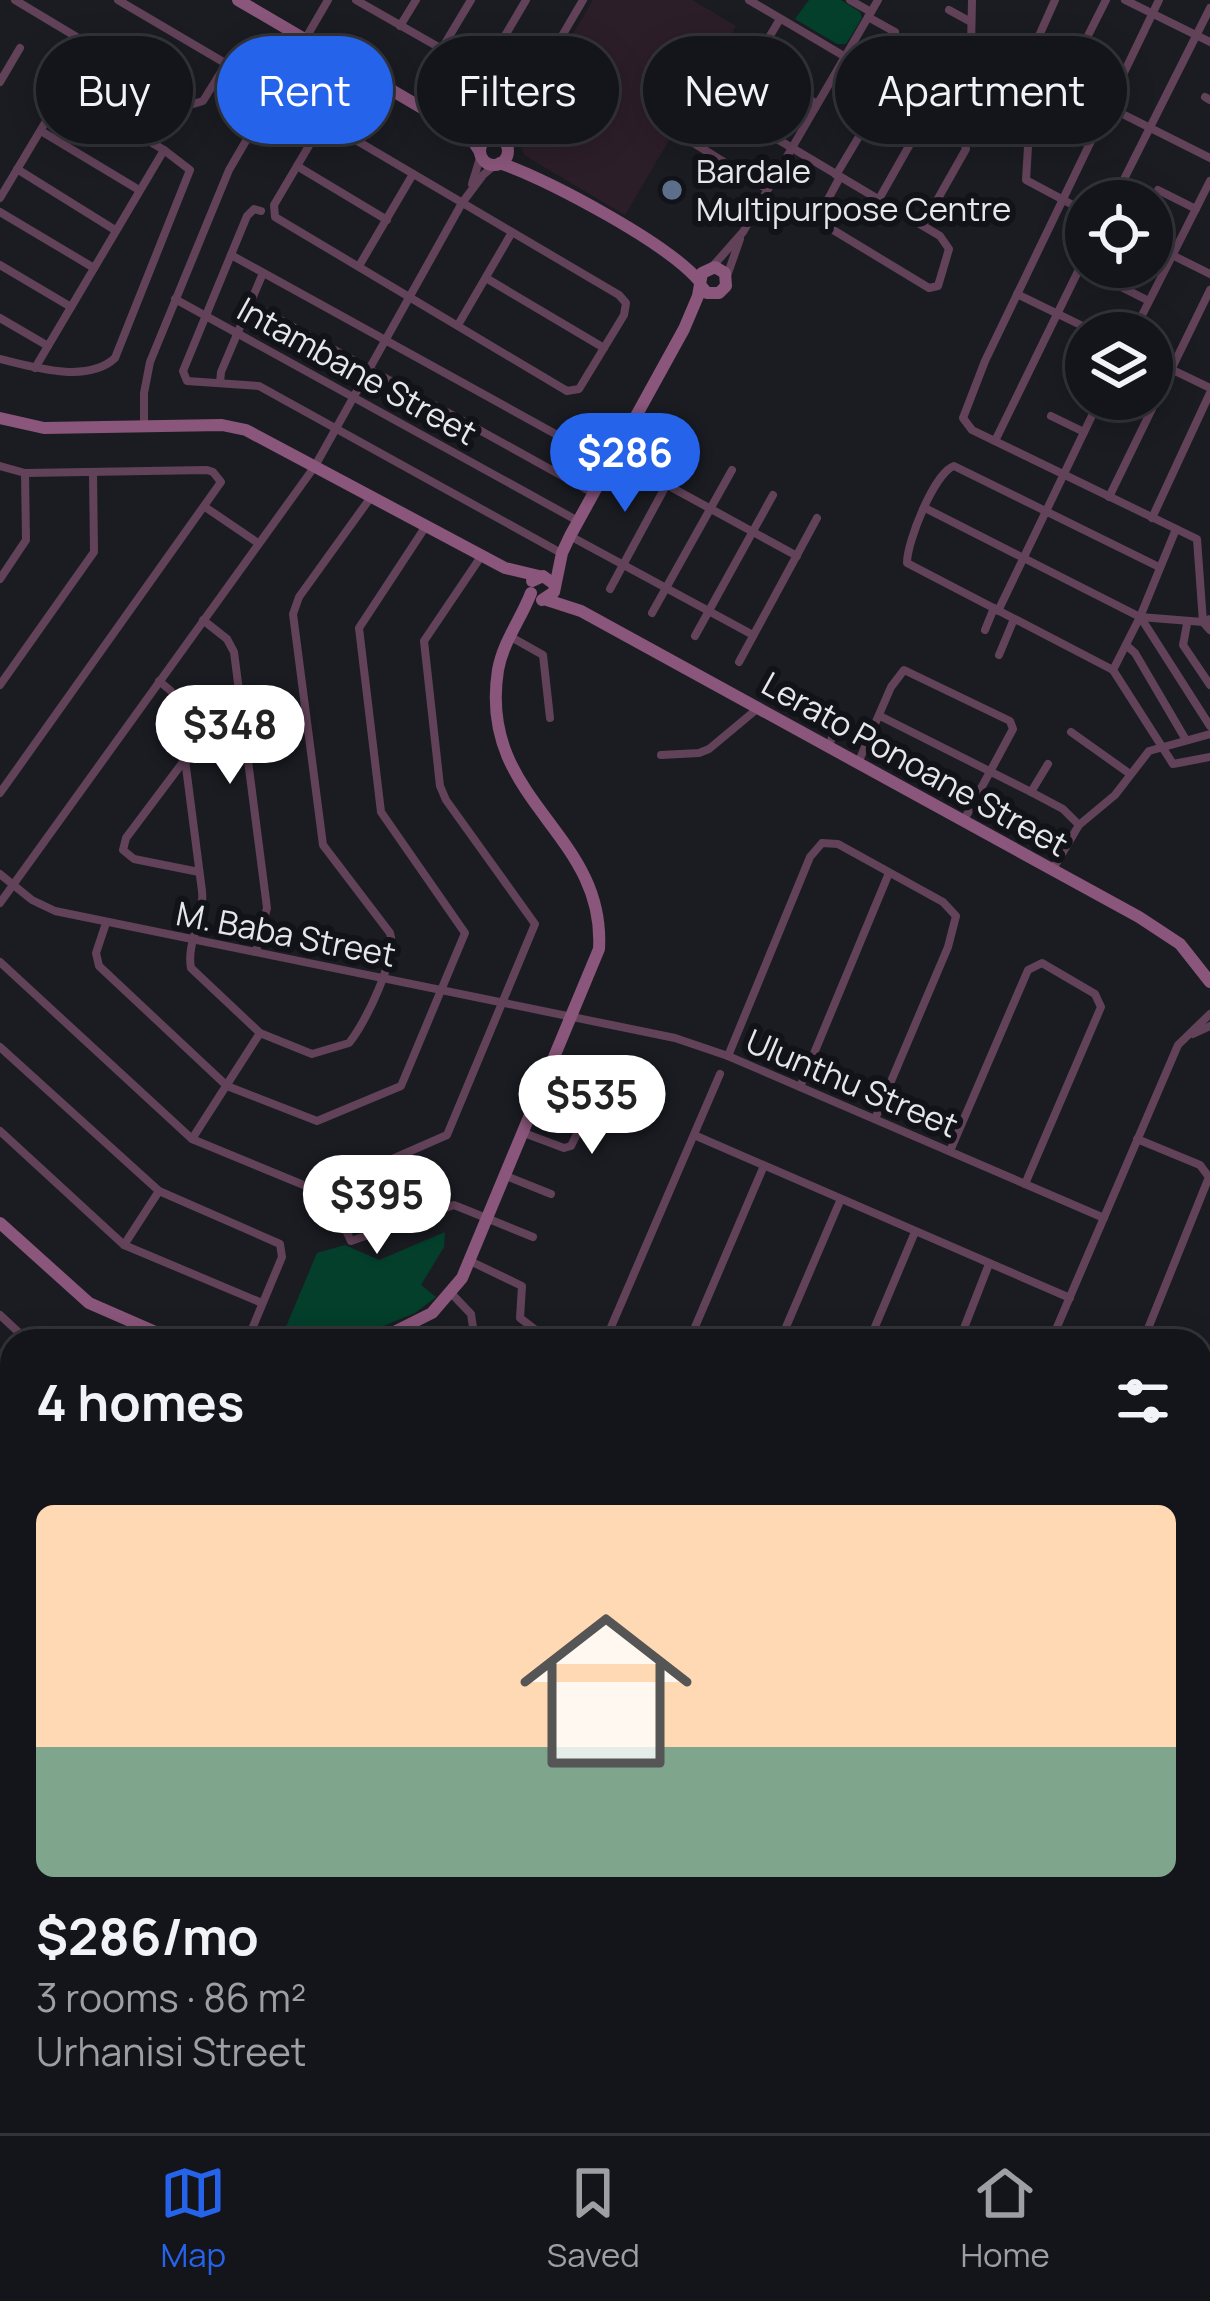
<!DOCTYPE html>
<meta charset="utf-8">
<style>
:root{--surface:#14151a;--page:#212227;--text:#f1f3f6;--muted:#9d9fa2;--line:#333439;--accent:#2563eb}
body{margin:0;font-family:Manrope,sans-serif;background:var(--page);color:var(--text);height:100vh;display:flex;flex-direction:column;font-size:45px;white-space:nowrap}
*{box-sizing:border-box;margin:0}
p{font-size:39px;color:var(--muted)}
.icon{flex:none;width:66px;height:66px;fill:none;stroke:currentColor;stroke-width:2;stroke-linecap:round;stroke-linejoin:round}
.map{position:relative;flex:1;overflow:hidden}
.side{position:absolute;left:0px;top:1329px;width:1212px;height:804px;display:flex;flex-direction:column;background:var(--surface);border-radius:36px 36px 0 0;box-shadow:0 6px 30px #0003,0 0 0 3px var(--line)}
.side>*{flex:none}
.banner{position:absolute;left:36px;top:36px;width:1140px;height:108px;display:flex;gap:24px}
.fabs{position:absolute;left:1065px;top:180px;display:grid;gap:24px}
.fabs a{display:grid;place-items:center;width:108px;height:108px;border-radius:50%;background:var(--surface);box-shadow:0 6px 30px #0003,0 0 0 3px var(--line);font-size:60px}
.price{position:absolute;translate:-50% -102px;padding:0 27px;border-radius:42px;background:#fff;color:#222;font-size:39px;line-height:78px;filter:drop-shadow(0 3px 6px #0008)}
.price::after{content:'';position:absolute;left:50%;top:72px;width:36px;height:27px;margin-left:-18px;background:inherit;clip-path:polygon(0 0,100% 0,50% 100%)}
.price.selected{background:var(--accent);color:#fff}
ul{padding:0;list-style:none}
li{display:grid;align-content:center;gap:24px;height:636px;padding:0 36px}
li+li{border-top:3px solid var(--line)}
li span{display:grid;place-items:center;height:372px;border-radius:18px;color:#555}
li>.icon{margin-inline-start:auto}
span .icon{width:216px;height:216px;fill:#fffc;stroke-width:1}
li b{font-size:51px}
h2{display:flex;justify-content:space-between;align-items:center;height:144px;padding:0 36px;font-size:51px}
.tag{padding:0 42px;border-radius:54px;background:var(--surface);box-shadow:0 6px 30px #0003,0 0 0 3px var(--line);font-size:42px;line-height:108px}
.tag.selected{background:var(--accent);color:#fff}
.menu{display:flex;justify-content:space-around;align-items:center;height:168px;border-top:3px solid var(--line);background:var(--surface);font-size:33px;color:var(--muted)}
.menu a{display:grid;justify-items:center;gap:6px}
.menu .selected{color:var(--accent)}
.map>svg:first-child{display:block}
.education{fill:#2c1e29}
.green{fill:#033f2b}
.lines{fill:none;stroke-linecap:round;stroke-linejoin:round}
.stream{stroke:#2b6883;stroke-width:3}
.river{stroke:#2b6883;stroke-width:15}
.street{stroke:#624259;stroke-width:8}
.secondary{stroke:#8a567b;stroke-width:12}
.service-dot{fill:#5c6f8a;stroke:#111318;stroke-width:4.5}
.labels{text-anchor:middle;stroke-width:12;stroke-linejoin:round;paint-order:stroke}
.poi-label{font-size:33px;fill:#e5e7eb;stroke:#111318;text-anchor:start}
.street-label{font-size:33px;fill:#e5e7eb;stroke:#111318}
</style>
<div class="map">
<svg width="1210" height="2133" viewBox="0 0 1210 2133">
<rect width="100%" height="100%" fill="#1a1c22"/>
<!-- education -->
<path class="education" d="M 593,0 L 692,0 L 736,26 L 625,215 L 524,155 L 517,129 Z"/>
<!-- green -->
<g class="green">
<path d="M 809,0 L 841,0 L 860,12 L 862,18 L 846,44 L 837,44 L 795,19 Z"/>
<path d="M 445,1232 L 444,1247 L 421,1285 L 436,1297 L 415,1313 L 347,1341 L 280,1341 L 317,1253 L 345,1245 L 379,1260 Z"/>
<path d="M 0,1656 L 12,1667 L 12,2121 L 512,2121 L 527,2133 L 0,2133 Z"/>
</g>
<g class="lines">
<!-- stream -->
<g class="stream">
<path d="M 0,1638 L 12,1649"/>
<path d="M 1200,1640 L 1210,1637"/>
<path d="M 1200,2043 L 1210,2067"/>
</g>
<!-- river -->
<g class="river">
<path d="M 720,2121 L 722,2133"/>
<path d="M 1048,2121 L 1054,2133"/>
<path d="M 672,2133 L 673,2121"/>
<path d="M 781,2133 C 793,2122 809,2121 821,2133"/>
<path d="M 879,2133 L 889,2121"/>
</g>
<!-- street -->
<g class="street">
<path d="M 15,0 L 190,105 L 203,101 L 226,64"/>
<path d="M 118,0 L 619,295 L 626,303 L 624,315 L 579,389 L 567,391 L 275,217 L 274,205 L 323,122"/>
<path d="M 356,0 L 526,97"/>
<path d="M 749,0 L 959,124 L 966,149 L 923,225"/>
<path d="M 850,0 L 871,12"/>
<path d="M 1055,0 L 1034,47 L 1026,180 L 1086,212"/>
<path d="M 1125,0 L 1210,42"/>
<path d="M 949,10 L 971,22"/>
<path d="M 868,17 L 895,32"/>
<path d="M 400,26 L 416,0"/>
<path d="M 441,50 L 471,0"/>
<path d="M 926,50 L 960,70"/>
<path d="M 1035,70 L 1210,158"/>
<path d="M 483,73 L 526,0"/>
<path d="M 0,82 L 20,48"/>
<path d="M 783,82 L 817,104"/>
<path d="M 1063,85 L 1106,0"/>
<path d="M 64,91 L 71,78"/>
<path d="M 1205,97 L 1210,100"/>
<path d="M 726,109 L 780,19"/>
<path d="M 938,111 L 971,47 L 972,0"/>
<path d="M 41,131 L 139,190"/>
<path d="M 493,137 L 518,111 L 583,0"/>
<path d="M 506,145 L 515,118"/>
<path d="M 297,166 L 387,220"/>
<path d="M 17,169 L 115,230"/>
<path d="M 836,175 L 891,83"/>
<path d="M 472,184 L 481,155"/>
<path d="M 767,189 L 684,137 L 683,125 L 696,103 L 710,99 L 940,236 L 949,249 L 938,286 L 929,288 L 820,222 L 820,214 L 840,177"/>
<path d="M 1158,190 L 1196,209"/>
<path d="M 0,198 L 64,91 L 164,150 L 190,170 L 115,358 C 87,384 33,367 0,359"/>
<path d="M 879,199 L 931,107"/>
<path d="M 1113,201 L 1210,8"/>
<path d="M 261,211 L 254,209 L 247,216 L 183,371 L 187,381 L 259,386 L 561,553"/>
<path d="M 0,212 L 94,268"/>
<path d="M 1152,245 L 1210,274"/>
<path d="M 231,255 L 608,463"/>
<path d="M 0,265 L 71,307"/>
<path d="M 359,266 L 413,174"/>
<path d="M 712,267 L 743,232 L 878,0"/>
<path d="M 727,276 L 740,239"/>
<path d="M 486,278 L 604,348"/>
<path d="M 1113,283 L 1149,301"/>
<path d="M 1017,294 L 1097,333"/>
<path d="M 175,299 L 578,521"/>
<path d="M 250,303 L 593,493"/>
<path d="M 0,318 L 48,346"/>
<path d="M 458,325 L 511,234"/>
<path d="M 1133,333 L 1210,181"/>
<path d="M 1152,360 L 1210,388"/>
<path d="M 35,368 L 164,150"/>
<path d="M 1074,375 L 1086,381"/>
<path d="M 220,383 L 221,372 L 263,273"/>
<path d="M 1051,416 L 1084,432"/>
<path d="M 144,425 L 144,393 L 150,362 L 229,170 L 328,0"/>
<path d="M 995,441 L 1086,255"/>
<path d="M 614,456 L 797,556"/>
<path d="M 0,466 L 25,473 L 207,470 L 213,472 L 221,482 L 0,793"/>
<path d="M 1109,497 L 1210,290"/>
<path d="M 205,507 L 258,543"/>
<path d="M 925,508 L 1140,617 L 1203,622 L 1197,539 L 972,430 L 963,418 L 985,361 L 1159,0"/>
<path d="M 1152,518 L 1210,393"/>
<path d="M 570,536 L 753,635"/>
<path d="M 0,579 L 26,540 L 25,473"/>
<path d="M 610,589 L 688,445"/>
<path d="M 998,611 L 1100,399"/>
<path d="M 652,613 L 732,470"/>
<path d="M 1141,618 L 1210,726"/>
<path d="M 1210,619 L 1203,622 L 1210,630"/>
<path d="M 203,620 L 227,639 L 234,652 L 267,908 L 256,952"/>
<path d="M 1187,624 L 1183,645 L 1210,685"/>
<path d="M 985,630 L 994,608"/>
<path d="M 695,636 L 773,495"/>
<path d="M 511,637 L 543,655 L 550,718"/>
<path d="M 1126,645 L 1135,653 L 1186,740"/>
<path d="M 999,655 L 1014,619"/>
<path d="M 739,662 L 817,518"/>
<path d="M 1113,670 L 907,563 C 907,542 934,473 954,466 L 1159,567"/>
<path d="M 1113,670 L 1140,617 L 1176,529"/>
<path d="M 1113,670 L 1173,764 L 1210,757"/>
<path d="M 159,681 L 171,691 L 178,705 L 202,891 C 205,918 186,942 191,968 L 260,1033 L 312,1054 L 349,1043 C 365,1024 398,956 390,933 L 323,845 L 293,614 L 299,597 L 371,497"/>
<path d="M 0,685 L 94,552 L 93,473"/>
<path d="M 880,716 L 1031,792"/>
<path d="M 1071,732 L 1130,774"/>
<path d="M 829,745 L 842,715"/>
<path d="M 661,755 L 699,753 L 709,749 L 757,709"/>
<path d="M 183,762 L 126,838 L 123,850 L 134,859 L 199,872"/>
<path d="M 858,763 L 891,687 L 904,670 L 1010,721 L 1013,729 L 964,820"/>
<path d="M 1048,764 L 1031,792 L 1063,809 L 1079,825"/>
<path d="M 1053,869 L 1079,825 L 1115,795 L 1149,751 L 1210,734"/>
<path d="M 0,874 L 32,900 L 55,911 L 675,1038 L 728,1056 L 1104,1218"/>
<path d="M 0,903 L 315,466 L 462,203 L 483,175 L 496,164"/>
<path d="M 106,923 L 96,953 L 99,966 L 227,1086 L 317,1121 L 401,1086 L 465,933 L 381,812 L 359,628 L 426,526"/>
<path d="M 0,962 L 192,1139 L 306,1186 L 326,1188 L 447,1135 L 535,924 L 446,800 L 440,786 L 424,641 L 482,555"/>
<path d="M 1193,1034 L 1210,1026"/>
<path d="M 0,1047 L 159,1191 L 280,1244 L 282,1257 L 247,1341"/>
<path d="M 728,1056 L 810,857 L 822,843 L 838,844 L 943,902 L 956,916 L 948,947 L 875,1119"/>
<path d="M 800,1087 L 889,873"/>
<path d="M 0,1131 L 124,1245 L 262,1303"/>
<path d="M 524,1133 L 564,1148 L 571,1146 L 606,1075"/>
<path d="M 694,1135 L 1070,1298"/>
<path d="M 192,1139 L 260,1033"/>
<path d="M 1137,1139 L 1200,1165 L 1209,1177 L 1143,1341"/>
<path d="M 950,1151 L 1028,970 L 1042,963 L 1095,994 L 1101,1007 L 1025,1184"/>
<path d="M 506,1176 L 551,1194"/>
<path d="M 326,1188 L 351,1241 L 454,1205 L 533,1237"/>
<path d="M 124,1245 L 159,1191"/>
<path d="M 470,1261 L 522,1286 L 520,1318 L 550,1341"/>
<path d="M 451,1293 L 471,1314 L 475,1341"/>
<path d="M 0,1315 L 28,1341"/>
<path d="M 605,1341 L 720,1074"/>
<path d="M 689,1341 L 763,1168"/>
<path d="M 780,1341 L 840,1201"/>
<path d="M 869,1341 L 915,1232"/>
<path d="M 959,1341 L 989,1264"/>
<path d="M 1051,1341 L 1178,1045 L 1210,1014"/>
<path d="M 0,1404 L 12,1415"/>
<path d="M 0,1492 L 12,1503"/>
<path d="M 0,1575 L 12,1586"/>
<path d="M 1200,1648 L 1210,1646"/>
<path d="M 0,1662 L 12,1673"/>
<path d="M 0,1792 L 12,1781"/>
<path d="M 1200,1846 L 1207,1851"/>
<path d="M 1200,1905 L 1210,1901"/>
<path d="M 1200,1996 L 1210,1992"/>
<path d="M 1200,2055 L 1210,2079"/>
<path d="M 485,2133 L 489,2121"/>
</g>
<!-- secondary -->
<g class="secondary">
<path d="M 238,0 L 451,125 L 473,141 L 480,152"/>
<circle cx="494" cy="151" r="14"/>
<path d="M 500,163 C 550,181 668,243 700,282"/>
<path d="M 0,418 L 44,428 L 222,425 L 246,430 L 505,568 L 539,576"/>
<path d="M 532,581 L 543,576 L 554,584"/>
<path d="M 542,600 L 554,592 L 562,553 L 570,536 L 684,329 L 698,296 L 702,273 L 715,267 L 725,273 L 726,286 L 719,293 L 707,293 L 701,286"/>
<path d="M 547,600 L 581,611 L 1139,917 L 1180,944 L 1210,982"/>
<path d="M 0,1223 L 89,1303 L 176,1341"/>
<path d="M 376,1341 L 432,1313 L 462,1278 L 599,949 C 606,831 477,801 498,670 C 503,642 521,619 531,593"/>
</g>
</g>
<!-- markers -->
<circle class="service-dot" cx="672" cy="190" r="12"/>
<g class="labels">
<!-- poi labels -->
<g class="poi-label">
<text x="696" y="183">Bardale<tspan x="696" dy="38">Multipurpose Centre</tspan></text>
</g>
<!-- street labels -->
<g class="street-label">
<text transform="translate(357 371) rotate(29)" y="12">Intambane Street</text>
<text transform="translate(915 764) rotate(29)" y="12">Lerato Ponoane Street</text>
<text transform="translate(286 934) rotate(11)" y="12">M. Baba Street</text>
<text transform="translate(852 1083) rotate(23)" y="12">Ulunthu Street</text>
</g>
</g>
</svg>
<div class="fabs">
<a><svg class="icon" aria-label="locate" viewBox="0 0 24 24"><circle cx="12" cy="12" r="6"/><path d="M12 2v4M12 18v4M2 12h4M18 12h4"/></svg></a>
<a><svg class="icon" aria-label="layers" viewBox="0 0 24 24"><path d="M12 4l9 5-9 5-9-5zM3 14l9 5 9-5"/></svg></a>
</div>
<b class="price selected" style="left:625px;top:515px">$286</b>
<b class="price" style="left:230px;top:787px">$348</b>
<b class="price" style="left:592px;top:1157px">$535</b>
<b class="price" style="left:377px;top:1257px">$395</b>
<div class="banner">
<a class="tag">Buy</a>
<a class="tag selected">Rent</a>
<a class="tag">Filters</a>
<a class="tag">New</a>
<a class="tag">Apartment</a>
</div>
<section class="side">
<h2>4 homes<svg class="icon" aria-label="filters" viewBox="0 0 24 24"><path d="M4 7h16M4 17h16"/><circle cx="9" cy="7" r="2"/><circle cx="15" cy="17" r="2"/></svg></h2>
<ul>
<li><span style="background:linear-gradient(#ffd9b3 65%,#7fa58c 0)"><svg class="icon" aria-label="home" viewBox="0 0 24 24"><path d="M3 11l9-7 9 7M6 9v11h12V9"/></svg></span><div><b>$286/mo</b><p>3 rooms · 86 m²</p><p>Urhanisi Street</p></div></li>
</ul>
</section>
</div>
<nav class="menu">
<a class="selected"><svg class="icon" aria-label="map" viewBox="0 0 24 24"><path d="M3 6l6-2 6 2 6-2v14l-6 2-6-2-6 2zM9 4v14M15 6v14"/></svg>Map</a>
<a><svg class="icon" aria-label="saved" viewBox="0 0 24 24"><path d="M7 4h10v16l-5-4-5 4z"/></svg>Saved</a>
<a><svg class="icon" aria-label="home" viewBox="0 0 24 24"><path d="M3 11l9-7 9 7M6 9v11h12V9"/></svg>Home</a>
</nav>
